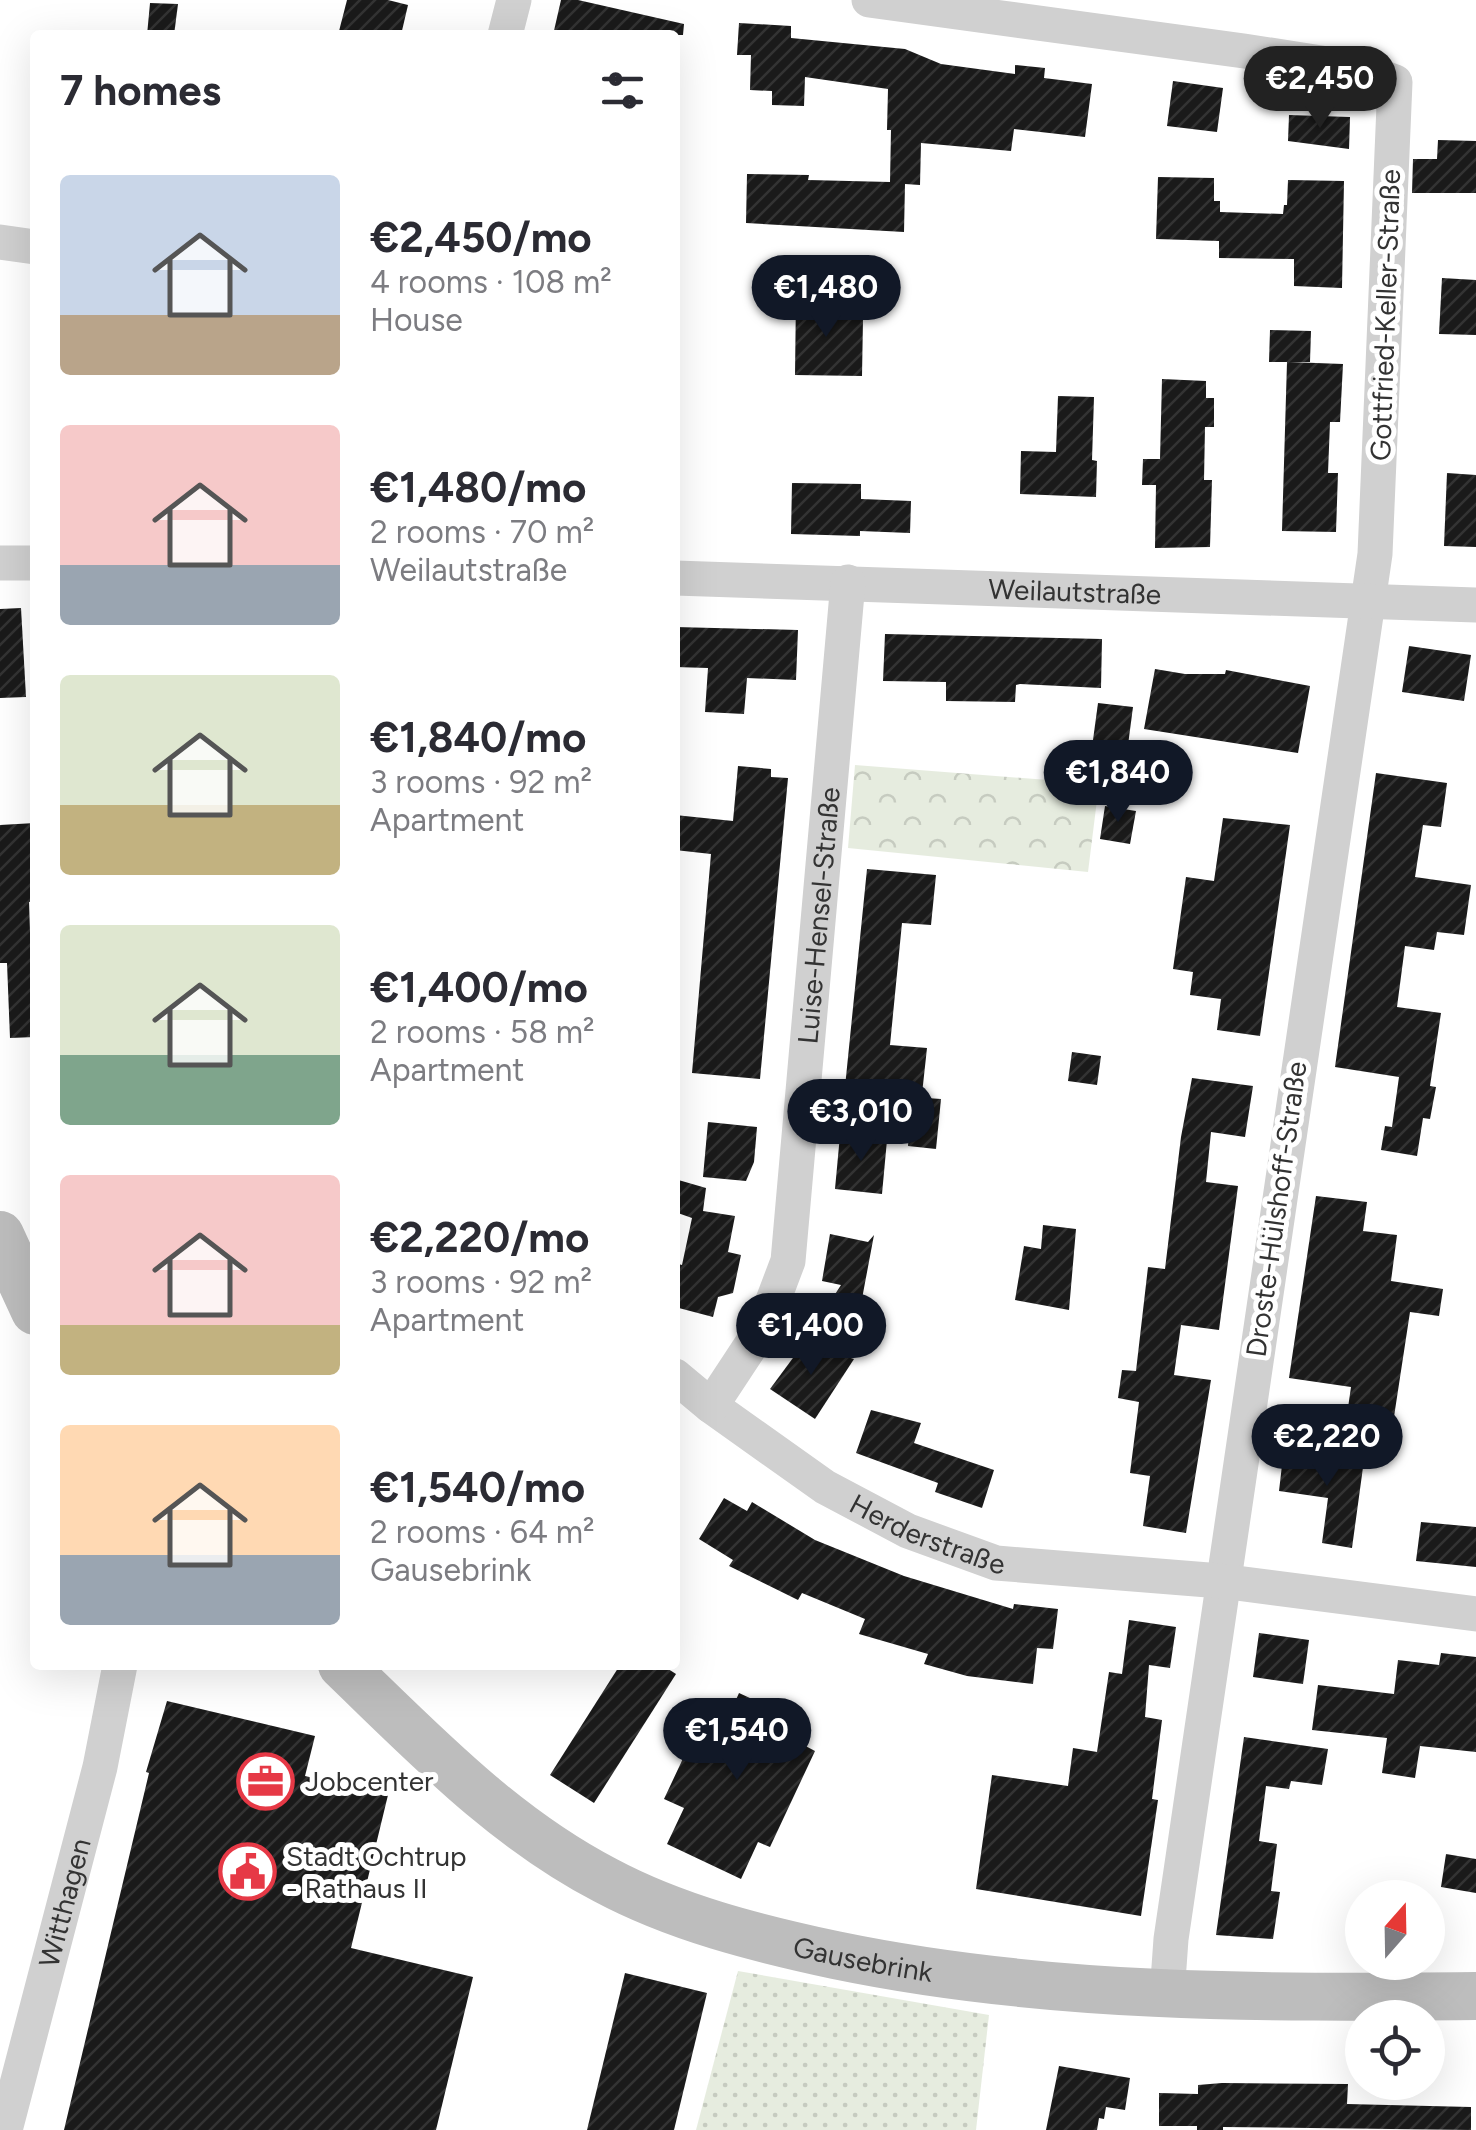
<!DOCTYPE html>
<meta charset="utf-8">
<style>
:root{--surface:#fff;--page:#f2f2f3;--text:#2b2b33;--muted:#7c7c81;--accent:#111827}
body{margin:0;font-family:Figtree,sans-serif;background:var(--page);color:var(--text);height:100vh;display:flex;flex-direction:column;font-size:38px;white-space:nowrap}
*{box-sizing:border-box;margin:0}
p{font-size:32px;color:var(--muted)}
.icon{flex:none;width:55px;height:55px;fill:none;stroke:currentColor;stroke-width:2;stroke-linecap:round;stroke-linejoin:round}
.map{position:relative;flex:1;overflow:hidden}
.drawer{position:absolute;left:30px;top:30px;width:650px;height:1640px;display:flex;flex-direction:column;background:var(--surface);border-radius:10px;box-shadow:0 10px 40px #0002}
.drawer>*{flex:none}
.needle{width:65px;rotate:20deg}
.buttons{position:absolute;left:1345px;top:1880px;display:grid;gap:20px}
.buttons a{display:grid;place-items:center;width:100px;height:100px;border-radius:50%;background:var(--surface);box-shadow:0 10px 40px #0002;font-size:50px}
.price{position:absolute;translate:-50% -85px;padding:0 22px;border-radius:35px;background:var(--accent);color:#fff;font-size:32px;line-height:65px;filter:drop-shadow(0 2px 5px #0008)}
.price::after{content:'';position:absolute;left:50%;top:60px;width:30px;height:22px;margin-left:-15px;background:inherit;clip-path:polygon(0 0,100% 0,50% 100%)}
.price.current{background:#222;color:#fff}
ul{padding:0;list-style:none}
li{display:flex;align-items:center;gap:30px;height:250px;padding:0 30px}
li span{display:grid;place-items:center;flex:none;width:280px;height:200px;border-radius:10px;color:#555}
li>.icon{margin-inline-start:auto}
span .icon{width:120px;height:120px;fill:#fffc;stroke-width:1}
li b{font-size:42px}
h2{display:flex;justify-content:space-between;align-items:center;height:120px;padding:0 30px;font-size:42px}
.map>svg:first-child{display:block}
.grass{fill:url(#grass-dots)}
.park{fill:url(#park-crowns)}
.building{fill:url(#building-hatch)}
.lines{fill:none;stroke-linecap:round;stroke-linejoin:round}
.minor{stroke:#d0d0d0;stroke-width:35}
.secondary{stroke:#bdbdbd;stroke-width:48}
.labels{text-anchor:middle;stroke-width:10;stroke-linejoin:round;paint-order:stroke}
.street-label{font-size:28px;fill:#333;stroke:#fff}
.poi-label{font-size:28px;fill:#333;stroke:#fff;text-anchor:start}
</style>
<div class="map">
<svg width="1476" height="2130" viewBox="0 0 1476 2130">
<defs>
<pattern id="grass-dots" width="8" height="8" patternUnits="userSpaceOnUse" patternTransform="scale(2.5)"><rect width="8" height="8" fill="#e6ecdf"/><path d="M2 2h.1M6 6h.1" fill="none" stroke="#c6cbc0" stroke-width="1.8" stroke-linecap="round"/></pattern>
<pattern id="park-crowns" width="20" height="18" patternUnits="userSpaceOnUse" patternTransform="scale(2.5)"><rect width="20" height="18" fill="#e6ecdf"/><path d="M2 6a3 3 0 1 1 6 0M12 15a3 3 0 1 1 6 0" fill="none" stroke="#c6cbc0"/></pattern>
<pattern id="building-hatch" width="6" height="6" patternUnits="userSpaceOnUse" patternTransform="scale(2.5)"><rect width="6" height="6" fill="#1a1a1a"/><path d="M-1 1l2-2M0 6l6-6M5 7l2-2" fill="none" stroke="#333"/></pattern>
</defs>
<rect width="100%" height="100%" fill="#fff"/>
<!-- grass -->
<path class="grass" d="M 738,1971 L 989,2015 L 976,2130 L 696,2130 Z"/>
<!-- park -->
<path class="park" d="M 855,765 L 1099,784 L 1088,872 L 848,848 Z"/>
<!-- building -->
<g class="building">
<path d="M 347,0 L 388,0 L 408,5 L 401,35 L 338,35 Z"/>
<path d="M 561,0 L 578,0 L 684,24 L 683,35 L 553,35 Z"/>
<path d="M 150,3 L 178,4 L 174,35 L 147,35 Z"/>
<path d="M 739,23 L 791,26 L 791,38 L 905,49 L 941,64 L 1015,74 L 1015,65 L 1045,68 L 1044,78 L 1092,84 L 1085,137 L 1014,129 L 1011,151 L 921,143 L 920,185 L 905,184 L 904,232 L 746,223 L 747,174 L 809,175 L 808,180 L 890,182 L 891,130 L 887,130 L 888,89 L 805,77 L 804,106 L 772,105 L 772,91 L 750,90 L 751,55 L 737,55 Z"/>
<path d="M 1173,81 L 1223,88 L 1217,132 L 1167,126 Z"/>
<path d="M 1289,115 L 1350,117 L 1349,149 L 1288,141 Z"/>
<path d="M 1438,140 L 1476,141 L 1476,193 L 1412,193 L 1413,159 L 1437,159 Z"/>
<path d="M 1158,177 L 1214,178 L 1214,201 L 1220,201 L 1220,212 L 1283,214 L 1284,205 L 1287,205 L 1288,180 L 1344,181 L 1342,288 L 1294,286 L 1294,259 L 1219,258 L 1219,241 L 1156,239 Z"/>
<path d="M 1442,278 L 1476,280 L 1476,335 L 1439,334 Z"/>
<path d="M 796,295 L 831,296 L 830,318 L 863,319 L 862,376 L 795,375 Z"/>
<path d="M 1270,330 L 1311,331 L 1310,362 L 1289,362 L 1343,364 L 1340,422 L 1330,422 L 1328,473 L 1338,473 L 1336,532 L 1282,531 L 1287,362 L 1269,362 Z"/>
<path d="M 1162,379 L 1206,381 L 1206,398 L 1214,398 L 1214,427 L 1205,427 L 1204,480 L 1212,480 L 1210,547 L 1155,548 L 1156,485 L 1142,485 L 1143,459 L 1160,459 Z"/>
<path d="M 1058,396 L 1094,397 L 1092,460 L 1097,461 L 1096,497 L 1020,494 L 1021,451 L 1056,452 Z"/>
<path d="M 1447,473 L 1476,475 L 1476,547 L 1444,546 Z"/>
<path d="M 792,483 L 861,484 L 861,499 L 911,501 L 910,533 L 860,531 L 860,536 L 791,534 Z"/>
<path d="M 21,608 L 26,697 L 0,698 L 0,609 Z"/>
<path d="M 675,627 L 798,630 L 796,680 L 747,678 L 744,714 L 705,712 L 708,668 L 675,667 Z"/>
<path d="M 885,634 L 1102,639 L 1101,688 L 1020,684 L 1016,685 L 1015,702 L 946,701 L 946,682 L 883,681 Z"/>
<path d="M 1409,646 L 1471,655 L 1464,701 L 1402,692 Z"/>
<path d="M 1155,669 L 1185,674 L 1225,674 L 1226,670 L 1310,686 L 1298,753 L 1144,729 Z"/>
<path d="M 1098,703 L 1133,707 L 1128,745 L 1093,740 Z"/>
<path d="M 738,766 L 771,769 L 771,777 L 788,778 L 760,1079 L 692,1073 L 711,854 L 675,850 L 675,815 L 733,821 Z"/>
<path d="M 1376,773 L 1447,783 L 1441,827 L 1423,825 L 1415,877 L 1471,885 L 1464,935 L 1437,932 L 1434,950 L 1405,946 L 1397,1007 L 1441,1013 L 1430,1086 L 1436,1087 L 1430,1119 L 1423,1118 L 1417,1156 L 1381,1150 L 1385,1126 L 1392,1127 L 1399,1077 L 1335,1067 Z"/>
<path d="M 1105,806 L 1136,811 L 1130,844 L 1100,839 Z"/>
<path d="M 1223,818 L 1290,825 L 1260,1036 L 1217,1030 L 1221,999 L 1190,995 L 1193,972 L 1173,969 L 1186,877 L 1214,881 Z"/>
<path d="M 35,823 L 35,901 L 29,902 L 31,961 L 35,961 L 35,1037 L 10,1038 L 7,963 L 0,963 L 0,825 Z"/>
<path d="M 867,869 L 936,875 L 931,925 L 902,923 L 890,1045 L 927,1048 L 922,1094 L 845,1087 Z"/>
<path d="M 1072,1052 L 1101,1056 L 1097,1085 L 1068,1081 Z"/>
<path d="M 1192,1078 L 1253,1086 L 1245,1137 L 1211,1132 L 1206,1182 L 1238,1186 L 1219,1330 L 1181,1325 L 1174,1375 L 1211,1380 L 1186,1533 L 1143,1526 L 1150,1476 L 1130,1473 L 1139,1402 L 1118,1398 L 1122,1370 L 1136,1371 L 1148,1267 L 1165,1269 L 1181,1137 Z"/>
<path d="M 912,1097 L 941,1099 L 936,1149 L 908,1146 Z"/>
<path d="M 708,1122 L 757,1127 L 754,1162 L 746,1181 L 703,1177 Z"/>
<path d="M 840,1135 L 887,1140 L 882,1194 L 835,1189 Z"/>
<path d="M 675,1179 L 706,1188 L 703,1211 L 735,1216 L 728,1252 L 741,1255 L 733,1293 L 718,1297 L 713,1317 L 675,1307 L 675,1263 L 682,1265 L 692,1218 L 675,1212 Z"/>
<path d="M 1316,1196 L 1367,1202 L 1363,1231 L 1397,1235 L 1391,1281 L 1443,1289 L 1439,1316 L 1410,1312 L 1388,1456 L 1342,1449 L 1351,1387 L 1289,1378 Z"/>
<path d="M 1043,1225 L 1076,1229 L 1069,1310 L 1015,1300 L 1024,1246 L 1041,1249 Z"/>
<path d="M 830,1234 L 868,1242 L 874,1235 L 858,1320 L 821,1316 L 841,1285 L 822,1281 Z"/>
<path d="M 804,1343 L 854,1359 L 815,1419 L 770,1389 Z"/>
<path d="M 871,1410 L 921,1423 L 914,1443 L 994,1470 L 982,1508 L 935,1492 L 938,1483 L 856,1453 Z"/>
<path d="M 1284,1448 L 1364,1460 L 1352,1548 L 1322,1543 L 1328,1498 L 1279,1491 Z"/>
<path d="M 724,1498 L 747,1511 L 752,1502 L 815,1540 L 904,1576 L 1013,1609 L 1014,1604 L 1058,1609 L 1053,1649 L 1037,1648 L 1033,1684 L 967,1676 L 924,1664 L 928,1654 L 859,1634 L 865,1619 L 802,1593 L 798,1600 L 729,1566 L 733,1560 L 699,1539 Z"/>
<path d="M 1421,1522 L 1476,1527 L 1476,1567 L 1416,1561 Z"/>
<path d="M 1129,1620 L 1176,1627 L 1170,1668 L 1149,1665 L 1145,1717 L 1162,1720 L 1152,1799 L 1158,1800 L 1141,1916 L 976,1889 L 992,1775 L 1068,1786 L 1073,1748 L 1097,1752 L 1109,1672 L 1122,1674 Z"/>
<path d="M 1259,1633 L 1309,1640 L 1303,1684 L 1253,1677 Z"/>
<path d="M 1441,1653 L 1476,1657 L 1476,1752 L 1420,1746 L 1415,1778 L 1382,1773 L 1387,1738 L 1312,1730 L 1318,1685 L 1394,1694 L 1398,1660 L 1439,1665 Z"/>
<path d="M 620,1665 L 662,1665 L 676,1674 L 594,1803 L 550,1775 Z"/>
<path d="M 739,1693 L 804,1723 L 796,1741 L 815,1751 L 770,1847 L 758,1842 L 741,1879 L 667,1844 L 684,1808 L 664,1799 L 710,1701 L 731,1711 Z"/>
<path d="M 167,1701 L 315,1736 L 305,1776 L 388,1795 L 351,1948 L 473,1977 L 436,2130 L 64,2130 L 149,1773 L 146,1772 Z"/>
<path d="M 1244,1737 L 1328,1749 L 1322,1785 L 1291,1781 L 1289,1789 L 1266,1786 L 1259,1841 L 1277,1844 L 1271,1891 L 1280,1892 L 1273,1939 L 1216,1935 Z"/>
<path d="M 1446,1854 L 1476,1859 L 1476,1893 L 1441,1887 Z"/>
<path d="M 625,1973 L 707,1993 L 674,2130 L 587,2130 Z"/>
<path d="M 1059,2066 L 1130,2078 L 1125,2110 L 1106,2107 L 1104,2119 L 1099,2118 L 1097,2130 L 1046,2130 Z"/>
<path d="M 1222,2083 L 1348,2084 L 1347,2104 L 1471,2107 L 1471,2130 L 1223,2127 L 1223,2130 L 1197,2130 L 1197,2126 L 1159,2126 L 1159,2093 L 1198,2094 L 1198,2085 Z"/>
</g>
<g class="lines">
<!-- minor -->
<g class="minor">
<path d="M 869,0 L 1244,51 L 1359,69 L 1395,82 L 1375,554 L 1171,1939 L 1167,1995"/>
<path d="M 505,35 L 514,0"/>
<path d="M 0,242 L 35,247"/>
<path d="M 0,563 L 35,563"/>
<path id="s1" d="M 675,578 L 1476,605"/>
<path id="s2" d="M 675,1376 L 711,1406 L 825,1487 L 908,1531 L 996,1563 L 1221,1581 L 1476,1614"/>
<path id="s3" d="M 711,1406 L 763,1327 L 788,1261 L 848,582"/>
<path id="s4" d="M 5,2130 L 100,1767 L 120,1665"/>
</g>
<!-- secondary -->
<g class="secondary">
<path d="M 0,1235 L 35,1311"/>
<path id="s5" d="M 342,1665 C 424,1744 503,1827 605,1880 C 676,1918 756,1938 835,1955 C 1047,1999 1261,1998 1476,1996"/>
</g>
</g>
<!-- icons -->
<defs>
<symbol id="office-ring" viewBox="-11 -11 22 22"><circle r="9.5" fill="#fff" stroke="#e63946" stroke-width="1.5"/><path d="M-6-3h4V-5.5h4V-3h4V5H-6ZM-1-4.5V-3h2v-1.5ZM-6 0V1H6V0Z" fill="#e63946"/></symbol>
<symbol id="civic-ring" viewBox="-11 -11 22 22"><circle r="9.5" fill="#fff" stroke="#e63946" stroke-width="1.5"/><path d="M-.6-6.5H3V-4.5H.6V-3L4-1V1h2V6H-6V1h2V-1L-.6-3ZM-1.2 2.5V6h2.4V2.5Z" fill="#e63946"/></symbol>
</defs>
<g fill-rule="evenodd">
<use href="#office-ring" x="234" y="1750" width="63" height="63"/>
<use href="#civic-ring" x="216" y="1840" width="63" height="63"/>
</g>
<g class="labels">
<!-- street labels -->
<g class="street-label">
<text transform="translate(1385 315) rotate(-88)" y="10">Gottfried-Keller-Straße</text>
<text dy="10" stroke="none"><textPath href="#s1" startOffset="400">Weilautstraße</textPath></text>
<text dy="10" stroke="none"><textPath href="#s3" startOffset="512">Luise-Hensel-Straße</textPath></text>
<text transform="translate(1276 1209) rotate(-82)" y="10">Droste-Hülshoff-Straße</text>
<text dy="10" stroke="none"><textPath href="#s2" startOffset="300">Herderstraße</textPath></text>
<text dy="10" stroke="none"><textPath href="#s4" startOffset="235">Witthagen</textPath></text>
<text dy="10" stroke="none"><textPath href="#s5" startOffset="612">Gausebrink</textPath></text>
</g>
<!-- poi labels -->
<g class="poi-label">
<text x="305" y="1791">Jobcenter</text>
<text x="286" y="1866">Stadt Ochtrup<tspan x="286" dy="32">- Rathaus II</tspan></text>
</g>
</g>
</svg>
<div class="buttons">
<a><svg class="needle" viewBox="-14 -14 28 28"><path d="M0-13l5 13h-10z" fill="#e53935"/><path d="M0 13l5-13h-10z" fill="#7c7c81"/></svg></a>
<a><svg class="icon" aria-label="locate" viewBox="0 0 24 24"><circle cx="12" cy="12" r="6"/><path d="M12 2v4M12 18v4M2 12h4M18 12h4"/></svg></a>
</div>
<b class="price current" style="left:1320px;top:131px">€2,450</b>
<b class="price" style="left:826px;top:340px">€1,480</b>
<b class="price" style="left:1118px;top:825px">€1,840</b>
<b class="price" style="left:861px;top:1164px">€3,010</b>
<b class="price" style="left:811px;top:1378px">€1,400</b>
<b class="price" style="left:1327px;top:1489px">€2,220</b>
<b class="price" style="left:737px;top:1783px">€1,540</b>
<section class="drawer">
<h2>7 homes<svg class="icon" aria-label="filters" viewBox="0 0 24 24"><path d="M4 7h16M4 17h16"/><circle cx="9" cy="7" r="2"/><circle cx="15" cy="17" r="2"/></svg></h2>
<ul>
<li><span style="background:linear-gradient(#c9d6e8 70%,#b9a48a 0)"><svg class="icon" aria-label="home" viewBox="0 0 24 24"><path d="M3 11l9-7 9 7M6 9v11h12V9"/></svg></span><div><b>€2,450/mo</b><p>4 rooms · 108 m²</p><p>House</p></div></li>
<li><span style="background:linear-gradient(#f6c9c9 70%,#9aa5b1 0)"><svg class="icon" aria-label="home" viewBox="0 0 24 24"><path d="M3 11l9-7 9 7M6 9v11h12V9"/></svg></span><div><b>€1,480/mo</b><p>2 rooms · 70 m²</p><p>Weilautstraße</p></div></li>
<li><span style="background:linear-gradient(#dfe7d0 65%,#c2b280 0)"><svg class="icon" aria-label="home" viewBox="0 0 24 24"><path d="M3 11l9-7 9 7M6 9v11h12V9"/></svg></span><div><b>€1,840/mo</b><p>3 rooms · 92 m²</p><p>Apartment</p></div></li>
<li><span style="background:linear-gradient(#dfe7d0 65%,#7fa58c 0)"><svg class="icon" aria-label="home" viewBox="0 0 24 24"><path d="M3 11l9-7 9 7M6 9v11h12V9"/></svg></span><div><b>€1,400/mo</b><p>2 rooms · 58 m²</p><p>Apartment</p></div></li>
<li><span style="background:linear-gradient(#f6c9c9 75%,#c2b280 0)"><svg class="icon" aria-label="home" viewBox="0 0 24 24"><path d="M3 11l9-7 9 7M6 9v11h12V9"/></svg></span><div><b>€2,220/mo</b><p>3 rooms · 92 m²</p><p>Apartment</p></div></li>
<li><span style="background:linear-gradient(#ffd9b3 65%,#9aa5b1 0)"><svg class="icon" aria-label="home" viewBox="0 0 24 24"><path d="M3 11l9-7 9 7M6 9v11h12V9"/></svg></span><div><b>€1,540/mo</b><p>2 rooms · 64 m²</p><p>Gausebrink</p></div></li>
</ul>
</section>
</div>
